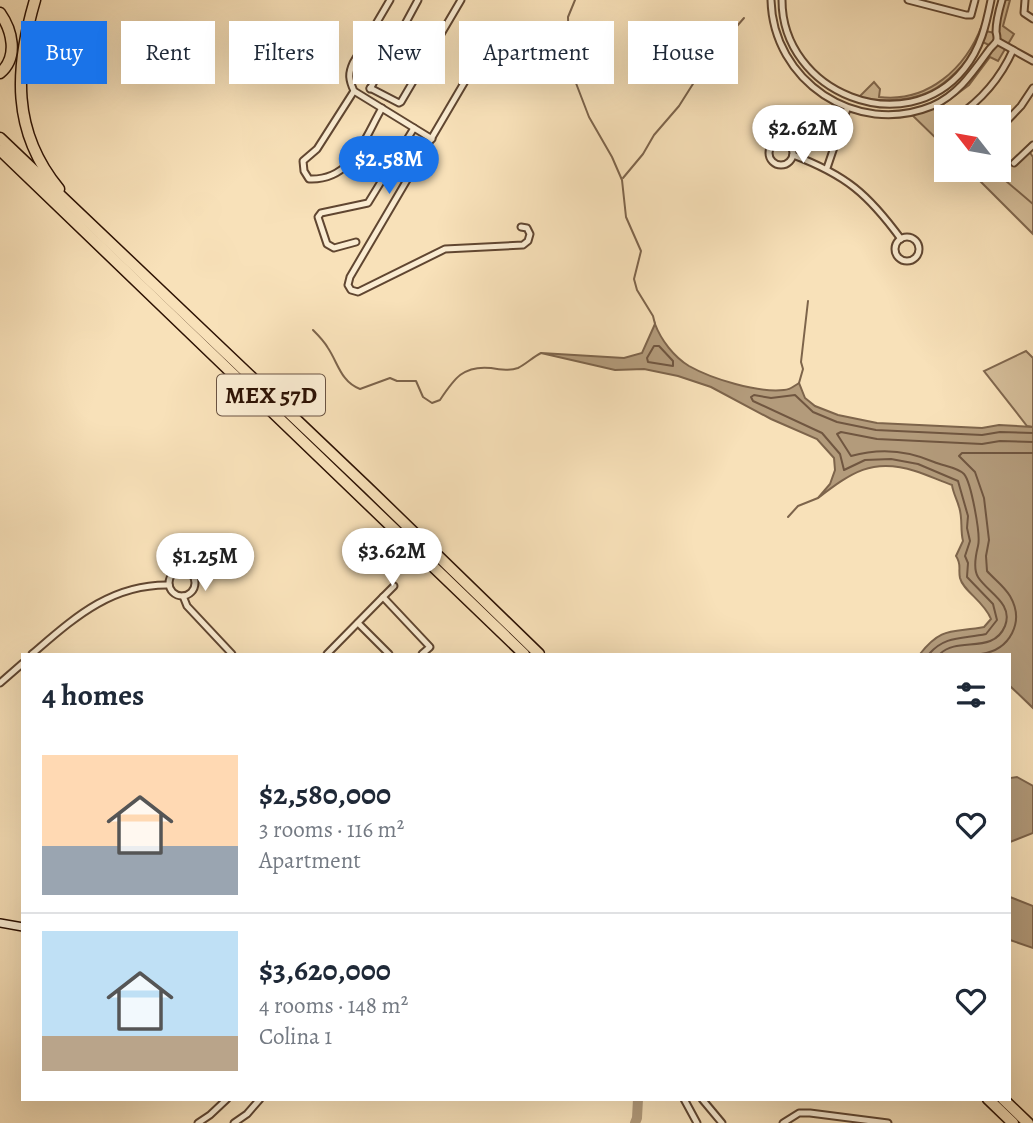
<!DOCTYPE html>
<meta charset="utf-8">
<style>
:root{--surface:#fff;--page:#f2f2f3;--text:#1f2937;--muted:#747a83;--line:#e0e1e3;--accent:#1a73e8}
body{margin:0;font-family:Alegreya,serif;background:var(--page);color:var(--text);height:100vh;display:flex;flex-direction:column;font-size:26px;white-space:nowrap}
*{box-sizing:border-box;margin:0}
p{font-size:23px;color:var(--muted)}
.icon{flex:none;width:38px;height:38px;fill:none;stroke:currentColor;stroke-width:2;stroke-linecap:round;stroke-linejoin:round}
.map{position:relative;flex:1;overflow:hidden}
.side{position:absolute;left:21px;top:653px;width:990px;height:448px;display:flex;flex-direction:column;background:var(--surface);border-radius:0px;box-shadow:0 7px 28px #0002}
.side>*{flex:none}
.banner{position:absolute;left:21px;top:21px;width:992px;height:63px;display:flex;gap:14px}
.needle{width:46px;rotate:301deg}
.fabs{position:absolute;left:934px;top:105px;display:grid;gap:14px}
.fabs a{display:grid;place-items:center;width:77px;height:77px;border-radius:0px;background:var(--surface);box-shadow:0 7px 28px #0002;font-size:35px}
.price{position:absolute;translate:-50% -60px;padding:0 16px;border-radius:24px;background:#fff;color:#222;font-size:23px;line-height:46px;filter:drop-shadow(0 2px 4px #0008)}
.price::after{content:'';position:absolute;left:50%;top:42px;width:21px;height:16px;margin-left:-10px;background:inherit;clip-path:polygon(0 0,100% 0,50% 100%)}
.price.on{background:var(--accent);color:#fff}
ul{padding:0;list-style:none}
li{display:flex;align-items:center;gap:21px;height:175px;padding:0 21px}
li+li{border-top:2px solid var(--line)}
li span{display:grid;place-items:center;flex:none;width:196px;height:140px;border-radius:0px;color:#555}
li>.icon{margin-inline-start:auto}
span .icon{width:84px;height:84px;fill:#fffc;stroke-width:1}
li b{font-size:30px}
h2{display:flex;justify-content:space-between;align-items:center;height:84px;padding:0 21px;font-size:30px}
.pill{padding:0 24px;border-radius:0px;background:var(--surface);box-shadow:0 7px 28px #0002;font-size:24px;line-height:63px}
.pill.on{background:var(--accent);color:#fff}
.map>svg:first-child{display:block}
.green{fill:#d5be9a;stroke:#81684f;stroke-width:2}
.water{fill:#b39b7b;stroke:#7d644b;stroke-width:2}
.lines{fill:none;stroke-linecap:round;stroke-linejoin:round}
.shore{stroke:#705640;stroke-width:2}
.stream{stroke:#7d644b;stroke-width:2}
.river{stroke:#b39b7b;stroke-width:10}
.street-casing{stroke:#604631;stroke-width:9}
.secondary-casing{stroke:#2d1204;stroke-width:10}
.highway-casing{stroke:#2d1204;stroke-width:13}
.street{stroke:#faecd2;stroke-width:5}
.secondary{stroke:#faecd2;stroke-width:7}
.highway{stroke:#f8e1b9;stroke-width:10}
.labels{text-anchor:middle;stroke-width:6;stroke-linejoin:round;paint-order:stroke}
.shield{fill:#faecd2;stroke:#6a5342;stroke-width:2}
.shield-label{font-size:24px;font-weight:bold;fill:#2d1204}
</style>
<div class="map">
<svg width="1033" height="1123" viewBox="0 0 1033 1123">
<rect width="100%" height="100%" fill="#f8e1b9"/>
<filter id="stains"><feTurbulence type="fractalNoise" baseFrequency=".00286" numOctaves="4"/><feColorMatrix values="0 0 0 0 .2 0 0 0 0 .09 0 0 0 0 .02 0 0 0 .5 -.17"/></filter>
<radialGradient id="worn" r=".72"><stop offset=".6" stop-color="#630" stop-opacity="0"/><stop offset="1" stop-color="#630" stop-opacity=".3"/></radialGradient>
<!-- green -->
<g class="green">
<path d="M 1002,0 L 1010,0 L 1003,26 L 1014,34 L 998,61 L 990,57 L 969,85 L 937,109 L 947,117 L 947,149 L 909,112 C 954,99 964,83 991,46 L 981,41 C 947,91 919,107 858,98 L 874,82 L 880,89 L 879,97 C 928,103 966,68 982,25 L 985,26 L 985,31 L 995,33 Z"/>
<path d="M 1028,150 L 1033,157 L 1033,234 L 969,170 L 999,170 L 999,158 L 1010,166 Z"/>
<path d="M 1026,351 L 1033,358 L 1033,427 L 1027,426 L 984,371 Z"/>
</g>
<!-- water -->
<g class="water">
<path d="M 655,324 C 661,340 674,357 689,366 C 712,379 758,393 784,390 C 790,390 794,386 799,383 L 805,398 L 815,406 L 838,415 L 877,423 L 982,428 L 999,425 L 1033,427 L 1033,708 L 1010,686 L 1010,654 L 920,654 C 942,626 952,633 984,627 L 991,619 C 984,601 963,591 960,578 C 958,568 962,565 956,556 L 963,541 C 960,530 963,518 959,507 C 957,499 953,493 952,485 C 940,481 928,475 915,471 C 872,457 851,473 818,498 L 830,484 L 835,470 L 834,458 L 817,439 L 771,419 L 711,387 L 678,376 L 644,369 L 615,370 L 541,353 L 624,358 L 642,353 Z"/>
<path d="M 1017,777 L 1033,786 L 1033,833 L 1010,842 L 1010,778 Z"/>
<path d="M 1010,897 L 1033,906 L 1033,948 L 1010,940 Z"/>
</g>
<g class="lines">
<!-- shore -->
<g class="shore">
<path d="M 654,346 L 659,346 L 673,361 L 673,366 L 648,362 L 647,358 Z"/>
<path d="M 929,654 C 945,635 964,639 986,634 L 997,620 L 993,604 L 967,577 L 968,563 L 965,556 L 970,541 L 967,528 L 968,516 L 958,481 L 918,464 L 891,459 L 865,460 L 844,470 L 840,454 L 822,433 L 753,401 L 751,397 L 754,395 L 771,398 L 795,395 L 813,412 L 837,422 L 876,430 L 982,435 L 1000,432 L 1033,433"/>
<path d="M 940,654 C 958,636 993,655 1005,626 C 1014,603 987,592 978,577 C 973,569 976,554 978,546 C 981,535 971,482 964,474 C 957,467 943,466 934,462 C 907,450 879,448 851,456 L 837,434 L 841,432 L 877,439 L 982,444 L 1000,441 L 1033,442"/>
<path d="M 981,654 C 1010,650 1025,622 1010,596 C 1004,586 994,579 987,571 L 986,556 L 989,540 L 984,498 L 975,472 L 959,456 L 962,453 L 1033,453"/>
</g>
<!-- stream -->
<g class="stream">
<path d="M 575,0 L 568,17 L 569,65 L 589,117 L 612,157 L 622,180 L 626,217 L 641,251 L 634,279 L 637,290 L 653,316 L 655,324"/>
<path d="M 937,122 L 947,131"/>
<path d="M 993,170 L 1033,204"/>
<path d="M 623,178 L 643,154 L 654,135 L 679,106 L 710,57 L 744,18"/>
<path d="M 313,330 C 319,336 324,341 328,348 C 338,363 341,382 360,389 L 390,378 L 397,381 L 416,381 L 423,397 L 432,403 L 440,400 C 454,379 463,365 491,368 C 500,370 509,371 518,368 C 526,364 533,357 541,353"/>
<path d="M 799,383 L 803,369 L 801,362 L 808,301"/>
<path d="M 788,517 L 798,506 L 818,498"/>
</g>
<!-- river -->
<path class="river" d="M 635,1123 L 637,1118 L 638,1099"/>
<defs>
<g id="street">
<path d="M 390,0 L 353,63 C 348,74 349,80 354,91 L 432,139"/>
<path d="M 771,0 C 773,81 856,137 932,106 C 958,95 973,72 989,50 C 991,47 994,45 996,42 C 998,39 997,36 996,32 C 996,21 999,10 1002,0"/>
<path d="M 782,0 C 782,93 905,142 964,69 C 981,48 986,25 991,0"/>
<path d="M 908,0 L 966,15 L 971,15 L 975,0"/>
<path d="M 1025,0 L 1024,13 L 1033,19"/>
<path d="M 997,41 L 1033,61"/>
<path d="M 495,51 L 503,49 L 506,39 L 500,33 L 491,37 L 350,277 L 348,285 L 351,290 L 358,292 L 445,249 L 523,245 L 528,241 L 530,234 L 527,228 L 521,227"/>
<path d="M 370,88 L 399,103 L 401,102 L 461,0"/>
<path d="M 370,89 L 418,0"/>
<path d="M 354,91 L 317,149 L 303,161 L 304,171 L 309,179 C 352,181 364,139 382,108"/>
<path d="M 956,117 C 982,100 1000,79 1013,50"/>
<path d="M 999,129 L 1021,106 L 1033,88"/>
<circle cx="781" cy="153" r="12"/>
<path d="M 793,155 C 846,175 868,194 901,239"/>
<path d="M 1014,163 L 1033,145"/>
<path d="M 827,168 L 847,109"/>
<circle cx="907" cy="249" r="12"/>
<path d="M 356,242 L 334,248 L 327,244 L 318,217 L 321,213 L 368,203 L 414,128"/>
<circle cx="182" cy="583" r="13"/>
<path d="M 183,596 L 187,606 L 232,654"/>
<path d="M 383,597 L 394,586"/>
<path d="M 358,623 L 389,654"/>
<path d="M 32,654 C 73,619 110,584 169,585"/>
<path d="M 327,654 L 383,597 L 430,647 L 422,654"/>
<path d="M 0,683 L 23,663"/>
<path d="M 684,1099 L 697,1123"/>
<path d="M 702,1099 L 722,1123"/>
<path d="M 198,1123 L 210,1115 L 227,1099"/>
<path d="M 234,1123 L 247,1114 L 260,1099"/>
<path d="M 783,1123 L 799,1113 L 810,1113 L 888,1123"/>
</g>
<path id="secondary" d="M 0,923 L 23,927"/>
<g id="highway">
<path d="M 35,0 C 15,68 11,131 59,189"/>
<path d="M 0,13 C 12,30 19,57 0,73"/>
<path d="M 0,138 L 368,488 L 539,654"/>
<path d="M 0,150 L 524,654"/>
<path d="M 988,1099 L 1013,1123"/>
<path d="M 1003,1099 L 1028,1123"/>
</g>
</defs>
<!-- street casing -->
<use href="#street" class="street-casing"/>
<!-- secondary casing -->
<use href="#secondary" class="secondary-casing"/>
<!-- highway casing -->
<use href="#highway" class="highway-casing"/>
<!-- street -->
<use href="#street" class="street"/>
<!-- secondary -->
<use href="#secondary" class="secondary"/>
<!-- highway -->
<use href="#highway" class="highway"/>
</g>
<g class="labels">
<!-- shield labels -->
<rect class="shield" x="217" y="374.5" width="108" height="41" rx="5"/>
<g class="shield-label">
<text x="271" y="403">MEX 57D</text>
</g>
</g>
<rect width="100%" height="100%" filter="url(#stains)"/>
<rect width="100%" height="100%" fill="url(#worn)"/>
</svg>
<div class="fabs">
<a><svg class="needle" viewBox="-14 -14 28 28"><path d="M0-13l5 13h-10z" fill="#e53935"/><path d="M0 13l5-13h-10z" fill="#747a83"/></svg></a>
</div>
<b class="price" style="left:803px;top:165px">$2.62M</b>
<b class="price on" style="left:389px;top:196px">$2.58M</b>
<b class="price" style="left:392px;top:588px">$3.62M</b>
<b class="price" style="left:205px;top:593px">$1.25M</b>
<div class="banner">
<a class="pill on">Buy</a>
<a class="pill">Rent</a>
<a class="pill">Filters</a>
<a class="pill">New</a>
<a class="pill">Apartment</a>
<a class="pill">House</a>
</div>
<section class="side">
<h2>4 homes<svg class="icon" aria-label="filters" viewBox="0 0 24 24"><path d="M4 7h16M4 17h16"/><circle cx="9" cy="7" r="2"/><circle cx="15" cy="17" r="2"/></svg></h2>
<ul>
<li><span style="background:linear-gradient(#ffd9b3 65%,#9aa5b1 0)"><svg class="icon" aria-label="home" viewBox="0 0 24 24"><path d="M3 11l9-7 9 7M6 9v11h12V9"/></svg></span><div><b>$2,580,000</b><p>3 rooms · 116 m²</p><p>Apartment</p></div><svg class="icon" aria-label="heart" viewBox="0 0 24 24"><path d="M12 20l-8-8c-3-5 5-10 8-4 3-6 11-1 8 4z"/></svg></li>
<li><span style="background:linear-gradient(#bfe0f5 75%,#b9a48a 0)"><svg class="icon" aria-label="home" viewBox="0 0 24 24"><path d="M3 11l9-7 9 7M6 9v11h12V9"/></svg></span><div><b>$3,620,000</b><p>4 rooms · 148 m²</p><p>Colina 1</p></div><svg class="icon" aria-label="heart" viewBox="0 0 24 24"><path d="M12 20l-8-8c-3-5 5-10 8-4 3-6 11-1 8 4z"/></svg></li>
</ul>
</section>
</div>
